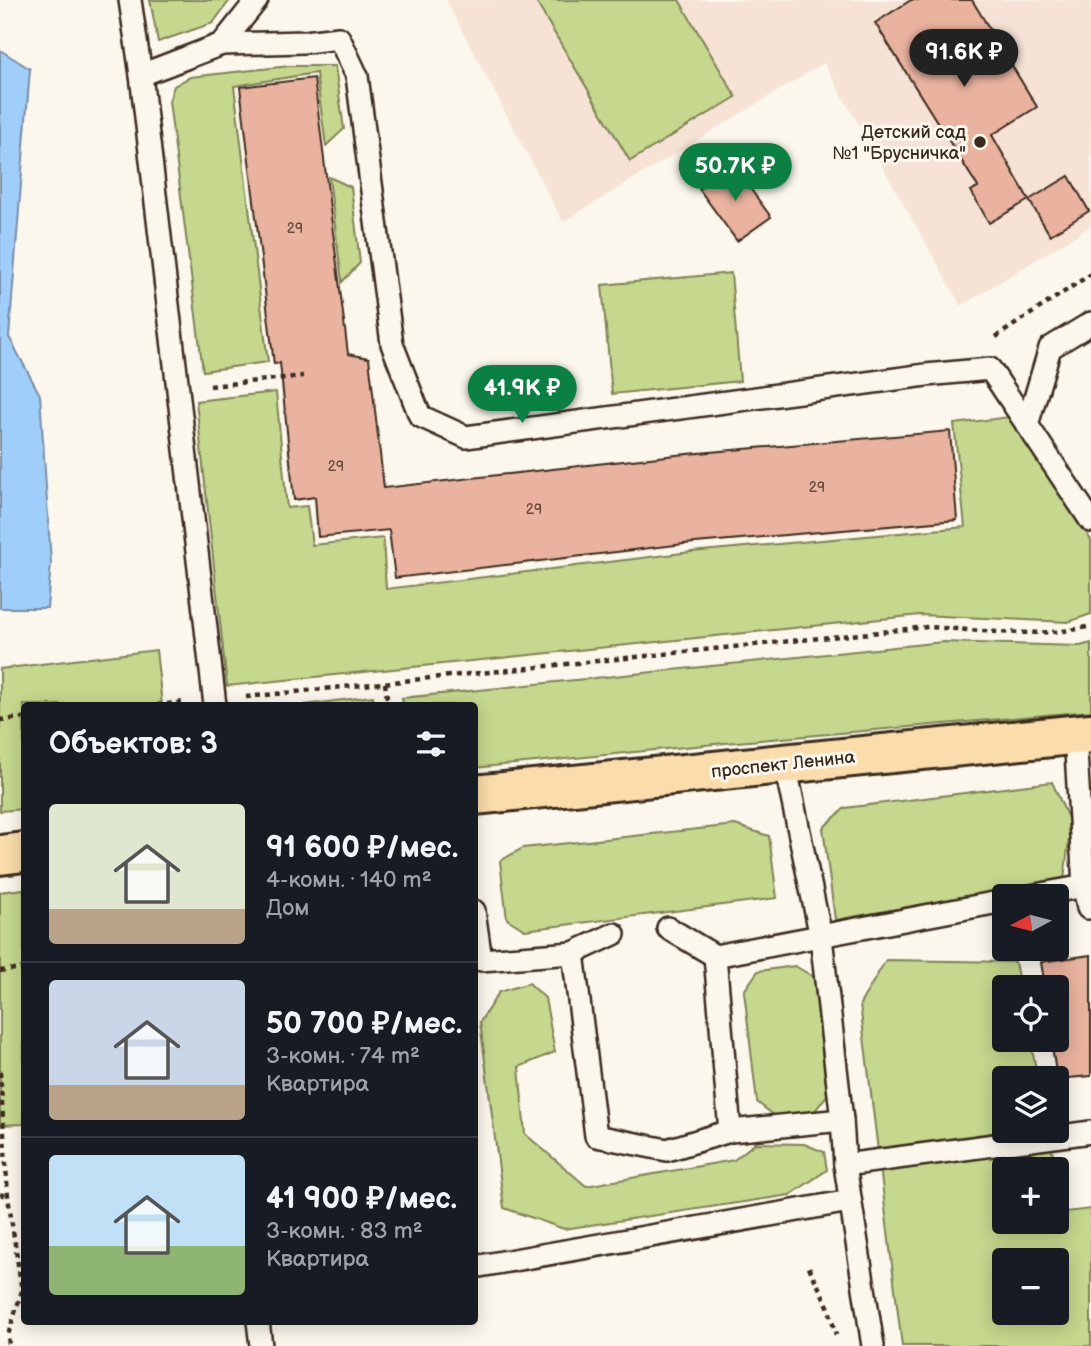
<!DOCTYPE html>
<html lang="ru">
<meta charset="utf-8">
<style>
:root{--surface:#171b24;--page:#242831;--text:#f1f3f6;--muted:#9ea1a6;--line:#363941;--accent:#0b8043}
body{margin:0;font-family:"Balsamiq Sans",sans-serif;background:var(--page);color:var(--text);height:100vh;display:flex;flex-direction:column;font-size:26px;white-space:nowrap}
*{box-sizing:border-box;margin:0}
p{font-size:23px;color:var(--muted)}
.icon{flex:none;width:38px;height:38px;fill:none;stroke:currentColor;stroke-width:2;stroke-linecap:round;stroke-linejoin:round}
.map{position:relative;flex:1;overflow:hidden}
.panel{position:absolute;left:21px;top:702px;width:457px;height:623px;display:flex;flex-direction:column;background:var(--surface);border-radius:7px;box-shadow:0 4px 18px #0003}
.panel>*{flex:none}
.needle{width:46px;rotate:263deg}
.fabs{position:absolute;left:992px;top:884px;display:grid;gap:14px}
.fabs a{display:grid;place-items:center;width:77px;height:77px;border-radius:7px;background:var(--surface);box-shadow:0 4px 18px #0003;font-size:35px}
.price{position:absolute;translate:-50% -60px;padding:0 16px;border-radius:24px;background:var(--accent);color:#fff;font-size:23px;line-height:46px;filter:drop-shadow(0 2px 4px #0008)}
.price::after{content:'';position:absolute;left:50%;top:42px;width:21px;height:16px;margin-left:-10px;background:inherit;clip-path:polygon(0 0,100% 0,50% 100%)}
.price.on{background:#222;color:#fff}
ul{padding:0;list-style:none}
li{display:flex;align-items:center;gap:21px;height:175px;padding:0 28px}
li+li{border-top:2px solid var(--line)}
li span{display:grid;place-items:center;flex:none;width:196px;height:140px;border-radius:7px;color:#555}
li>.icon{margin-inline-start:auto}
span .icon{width:84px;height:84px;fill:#fffc;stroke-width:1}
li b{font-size:30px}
h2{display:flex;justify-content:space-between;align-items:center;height:84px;padding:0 28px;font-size:30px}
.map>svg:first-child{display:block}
.built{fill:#f6e3d5}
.green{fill:#c5d88d;stroke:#808156;stroke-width:2;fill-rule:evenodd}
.water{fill:#a0cefb;stroke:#788ca3;stroke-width:2}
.building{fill:#eab39f;stroke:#3b2a1e;stroke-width:2}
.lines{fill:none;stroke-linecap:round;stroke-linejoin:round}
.lane-casing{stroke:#3b2a1e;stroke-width:26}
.primary-casing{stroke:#3b2a1e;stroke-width:44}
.path{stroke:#3b2a1e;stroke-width:4.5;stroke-dasharray:5 5;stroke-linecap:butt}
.lane{stroke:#fbf7ec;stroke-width:21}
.primary{stroke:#faddab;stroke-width:38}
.poi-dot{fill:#3b2a1e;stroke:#fbf7ec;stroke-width:2.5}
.labels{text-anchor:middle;stroke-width:6;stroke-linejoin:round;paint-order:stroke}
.number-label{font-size:14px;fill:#674c3e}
.poi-label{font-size:18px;fill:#3b2a1e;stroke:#fbf7ec;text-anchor:end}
.street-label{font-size:18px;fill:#3b2a1e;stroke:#fbf7ec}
</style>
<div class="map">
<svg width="1091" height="1346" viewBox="0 0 1091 1346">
<rect width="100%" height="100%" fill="#fbf7ec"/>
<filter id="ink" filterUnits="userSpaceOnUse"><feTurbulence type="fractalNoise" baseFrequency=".0143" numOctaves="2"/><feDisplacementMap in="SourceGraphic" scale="14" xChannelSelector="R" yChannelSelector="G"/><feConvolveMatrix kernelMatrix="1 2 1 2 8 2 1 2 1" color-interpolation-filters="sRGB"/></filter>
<g filter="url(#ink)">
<!-- built -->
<path class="built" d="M 446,0 L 1091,0 L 1091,226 L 961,306 L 824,63 L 563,222 Z"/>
<!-- green -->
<g class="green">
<path d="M 150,0 L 230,0 L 213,23 L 158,42 Z"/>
<path d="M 535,0 L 679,0 L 736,97 L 630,161 Z"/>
<path d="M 290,66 L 335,66 L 344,129 L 326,146 L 316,73 L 234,86 L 268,362 L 203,371 L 169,101 L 174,86 L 190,77 Z"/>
<path d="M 329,177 L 351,187 L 360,263 L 342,282 Z"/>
<path d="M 731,273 L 740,381 L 612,394 L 602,285 Z"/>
<path d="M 276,392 L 287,508 L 307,506 L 312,545 L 383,538 L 386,589 L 691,552 L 965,527 L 954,424 L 1009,417 L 1091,540 L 1091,614 L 1068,622 L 920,615 L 227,686 L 196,401 Z"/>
<path d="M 943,642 L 1080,646 L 1091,643 L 1091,711 L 725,743 L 474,768 L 474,705 L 403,705 L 402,698 Z"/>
<path d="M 156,650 L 162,705 L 24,705 L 24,809 L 0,811 L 0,669 Z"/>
<path d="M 373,696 L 375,705 L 304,705 Z"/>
<path d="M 1052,782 L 1071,825 L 1064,879 L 835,920 L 823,828 L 845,808 Z"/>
<path d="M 735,825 L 769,836 L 777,898 L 525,930 L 507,919 L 500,861 L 523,848 Z"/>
<path d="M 24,889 L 24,1124 L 0,1125 L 0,892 Z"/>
<path d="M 886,960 L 1015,962 L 1020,987 L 1004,987 L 1004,1040 L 1030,1040 L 1038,1078 L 1004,1078 L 1004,1130 L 1048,1131 L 1056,1169 L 1004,1169 L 1004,1222 L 1057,1222 L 1057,1213 L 1091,1209 L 1091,1346 L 902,1346 L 860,1004 ZM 1004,1260 L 1057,1260 L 1057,1312 L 1004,1312 Z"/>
<path d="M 795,966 L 814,977 L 827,1095 L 814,1112 L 776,1117 L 757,1102 L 744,991 L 758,971 Z"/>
<path d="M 529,983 L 545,998 L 555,1052 L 519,1067 L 525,1134 L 586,1186 L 734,1160 L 755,1143 L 804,1144 L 824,1152 L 827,1170 L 790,1195 L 564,1229 L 504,1208 L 480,1022 L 499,992 Z"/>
</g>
<!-- water -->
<path class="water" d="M 0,50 L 30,69 L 9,337 L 40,395 L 51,563 L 47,608 L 0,608 Z"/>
<!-- building -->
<g class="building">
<path d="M 911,0 L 972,0 L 1037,107 L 992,135 L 1029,200 L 989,223 L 971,191 L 978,187 L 875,23 Z"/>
<path d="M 314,78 L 348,354 L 369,358 L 384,488 L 676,455 L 950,431 L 957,520 L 684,544 L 395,578 L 389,530 L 318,537 L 315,497 L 294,500 L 280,363 L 274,364 L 240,87 Z"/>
<path d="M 733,165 L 771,217 L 737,241 L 699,189 Z"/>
<path d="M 1069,176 L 1089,211 L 1050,235 L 1029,200 Z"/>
<path d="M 1091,955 L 1091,1076 L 1057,1079 L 1051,1040 L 1057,1040 L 1057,987 L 1045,987 L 1041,962 Z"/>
</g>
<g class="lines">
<defs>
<g id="lane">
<path d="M 130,0 L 141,75 L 215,705"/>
<path d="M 222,44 L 257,0"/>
<path d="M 141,75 L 222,44 L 305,42 L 339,38 L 357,76 L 392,344 L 420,416 L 466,437 L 926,375 L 990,369 L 1091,521"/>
<path d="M 1027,425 L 1050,348 L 1091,323"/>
<path d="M 1075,735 L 1084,886 L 1088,908"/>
<path d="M 785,764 L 821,937 L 842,1120 L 845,1165 L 873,1346"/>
<path d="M 1030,896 L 1091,885"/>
<path d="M 474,911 L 481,960 L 573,953 L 614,934"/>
<path d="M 668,928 L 715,956 L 1004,901"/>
<path d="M 573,953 L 596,1136 L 667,1150 L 730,1131 L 715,956"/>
<path d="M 730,1131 L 842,1120"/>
<path d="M 845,1165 L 1091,1132"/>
<path d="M 474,1267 L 850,1201"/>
<path d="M 258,1321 L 261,1346"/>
</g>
<g id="primary">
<path d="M 474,795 L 1091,733"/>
<path d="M 0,855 L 24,852"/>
</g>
</defs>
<!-- lane casing -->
<use href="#lane" class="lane-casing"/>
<!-- primary casing -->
<use href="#primary" class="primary-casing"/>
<!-- path -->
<g class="path">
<path d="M 996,337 L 1091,274"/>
<path d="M 210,386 L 303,376"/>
<path d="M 385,683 L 388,705"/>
<path d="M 246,697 L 928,627 C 979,630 1041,639 1091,626"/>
<path d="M 157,705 L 185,702"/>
<path d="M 0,720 L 24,718"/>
<path d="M 0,971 L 24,968"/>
<path d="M 0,1072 L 8,1197 L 22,1291 L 8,1335 L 9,1346"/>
<path d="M 0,1194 L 8,1197"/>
<path d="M 809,1267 L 828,1306 L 836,1335"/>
</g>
<!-- lane -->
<use href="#lane" class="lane"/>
<!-- primary -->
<use href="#primary" class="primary"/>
</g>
</g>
<!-- markers -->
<circle class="poi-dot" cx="980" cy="142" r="7"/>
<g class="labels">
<!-- number labels -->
<g class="number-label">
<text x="295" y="233">29</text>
<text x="336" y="471">29</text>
<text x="817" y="492">29</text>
<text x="534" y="514">29</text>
</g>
<!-- poi labels -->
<g class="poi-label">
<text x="966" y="138">Детский сад<tspan x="966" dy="21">№1 "Брусничка"</tspan></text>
</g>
<!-- street labels -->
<g class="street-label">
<text transform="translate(783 764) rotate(-6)" y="6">проспект Ленина</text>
</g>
</g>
</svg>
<div class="fabs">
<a><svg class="needle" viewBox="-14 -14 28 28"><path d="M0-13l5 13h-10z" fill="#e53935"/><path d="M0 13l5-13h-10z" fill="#9ea1a6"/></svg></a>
<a><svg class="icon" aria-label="locate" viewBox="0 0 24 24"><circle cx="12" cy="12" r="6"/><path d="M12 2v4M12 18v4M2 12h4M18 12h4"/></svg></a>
<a><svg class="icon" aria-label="layers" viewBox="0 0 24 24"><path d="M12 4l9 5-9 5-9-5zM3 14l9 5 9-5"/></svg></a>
<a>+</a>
<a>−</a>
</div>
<b class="price on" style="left:964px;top:89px">91.6K ₽</b>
<b class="price" style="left:735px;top:203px">50.7K ₽</b>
<b class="price" style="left:522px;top:425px">41.9K ₽</b>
<section class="panel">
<h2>Объектов: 3<svg class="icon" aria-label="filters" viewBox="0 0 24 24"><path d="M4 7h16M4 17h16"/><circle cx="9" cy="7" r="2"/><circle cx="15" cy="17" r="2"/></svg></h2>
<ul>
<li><span style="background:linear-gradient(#dfe7d0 75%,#b9a48a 0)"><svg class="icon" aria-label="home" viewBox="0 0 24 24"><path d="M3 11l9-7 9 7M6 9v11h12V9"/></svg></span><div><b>91 600 ₽/мес.</b><p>4-комн. · 140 m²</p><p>Дом</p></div></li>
<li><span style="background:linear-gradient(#c9d6e8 75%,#b9a48a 0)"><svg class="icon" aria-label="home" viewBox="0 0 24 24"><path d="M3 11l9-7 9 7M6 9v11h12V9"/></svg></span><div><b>50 700 ₽/мес.</b><p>3-комн. · 74 m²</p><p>Квартира</p></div></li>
<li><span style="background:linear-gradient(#bfe0f5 65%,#8fb573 0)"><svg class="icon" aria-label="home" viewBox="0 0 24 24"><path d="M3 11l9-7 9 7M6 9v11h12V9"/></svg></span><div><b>41 900 ₽/мес.</b><p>3-комн. · 83 m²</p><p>Квартира</p></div></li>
</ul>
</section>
</div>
